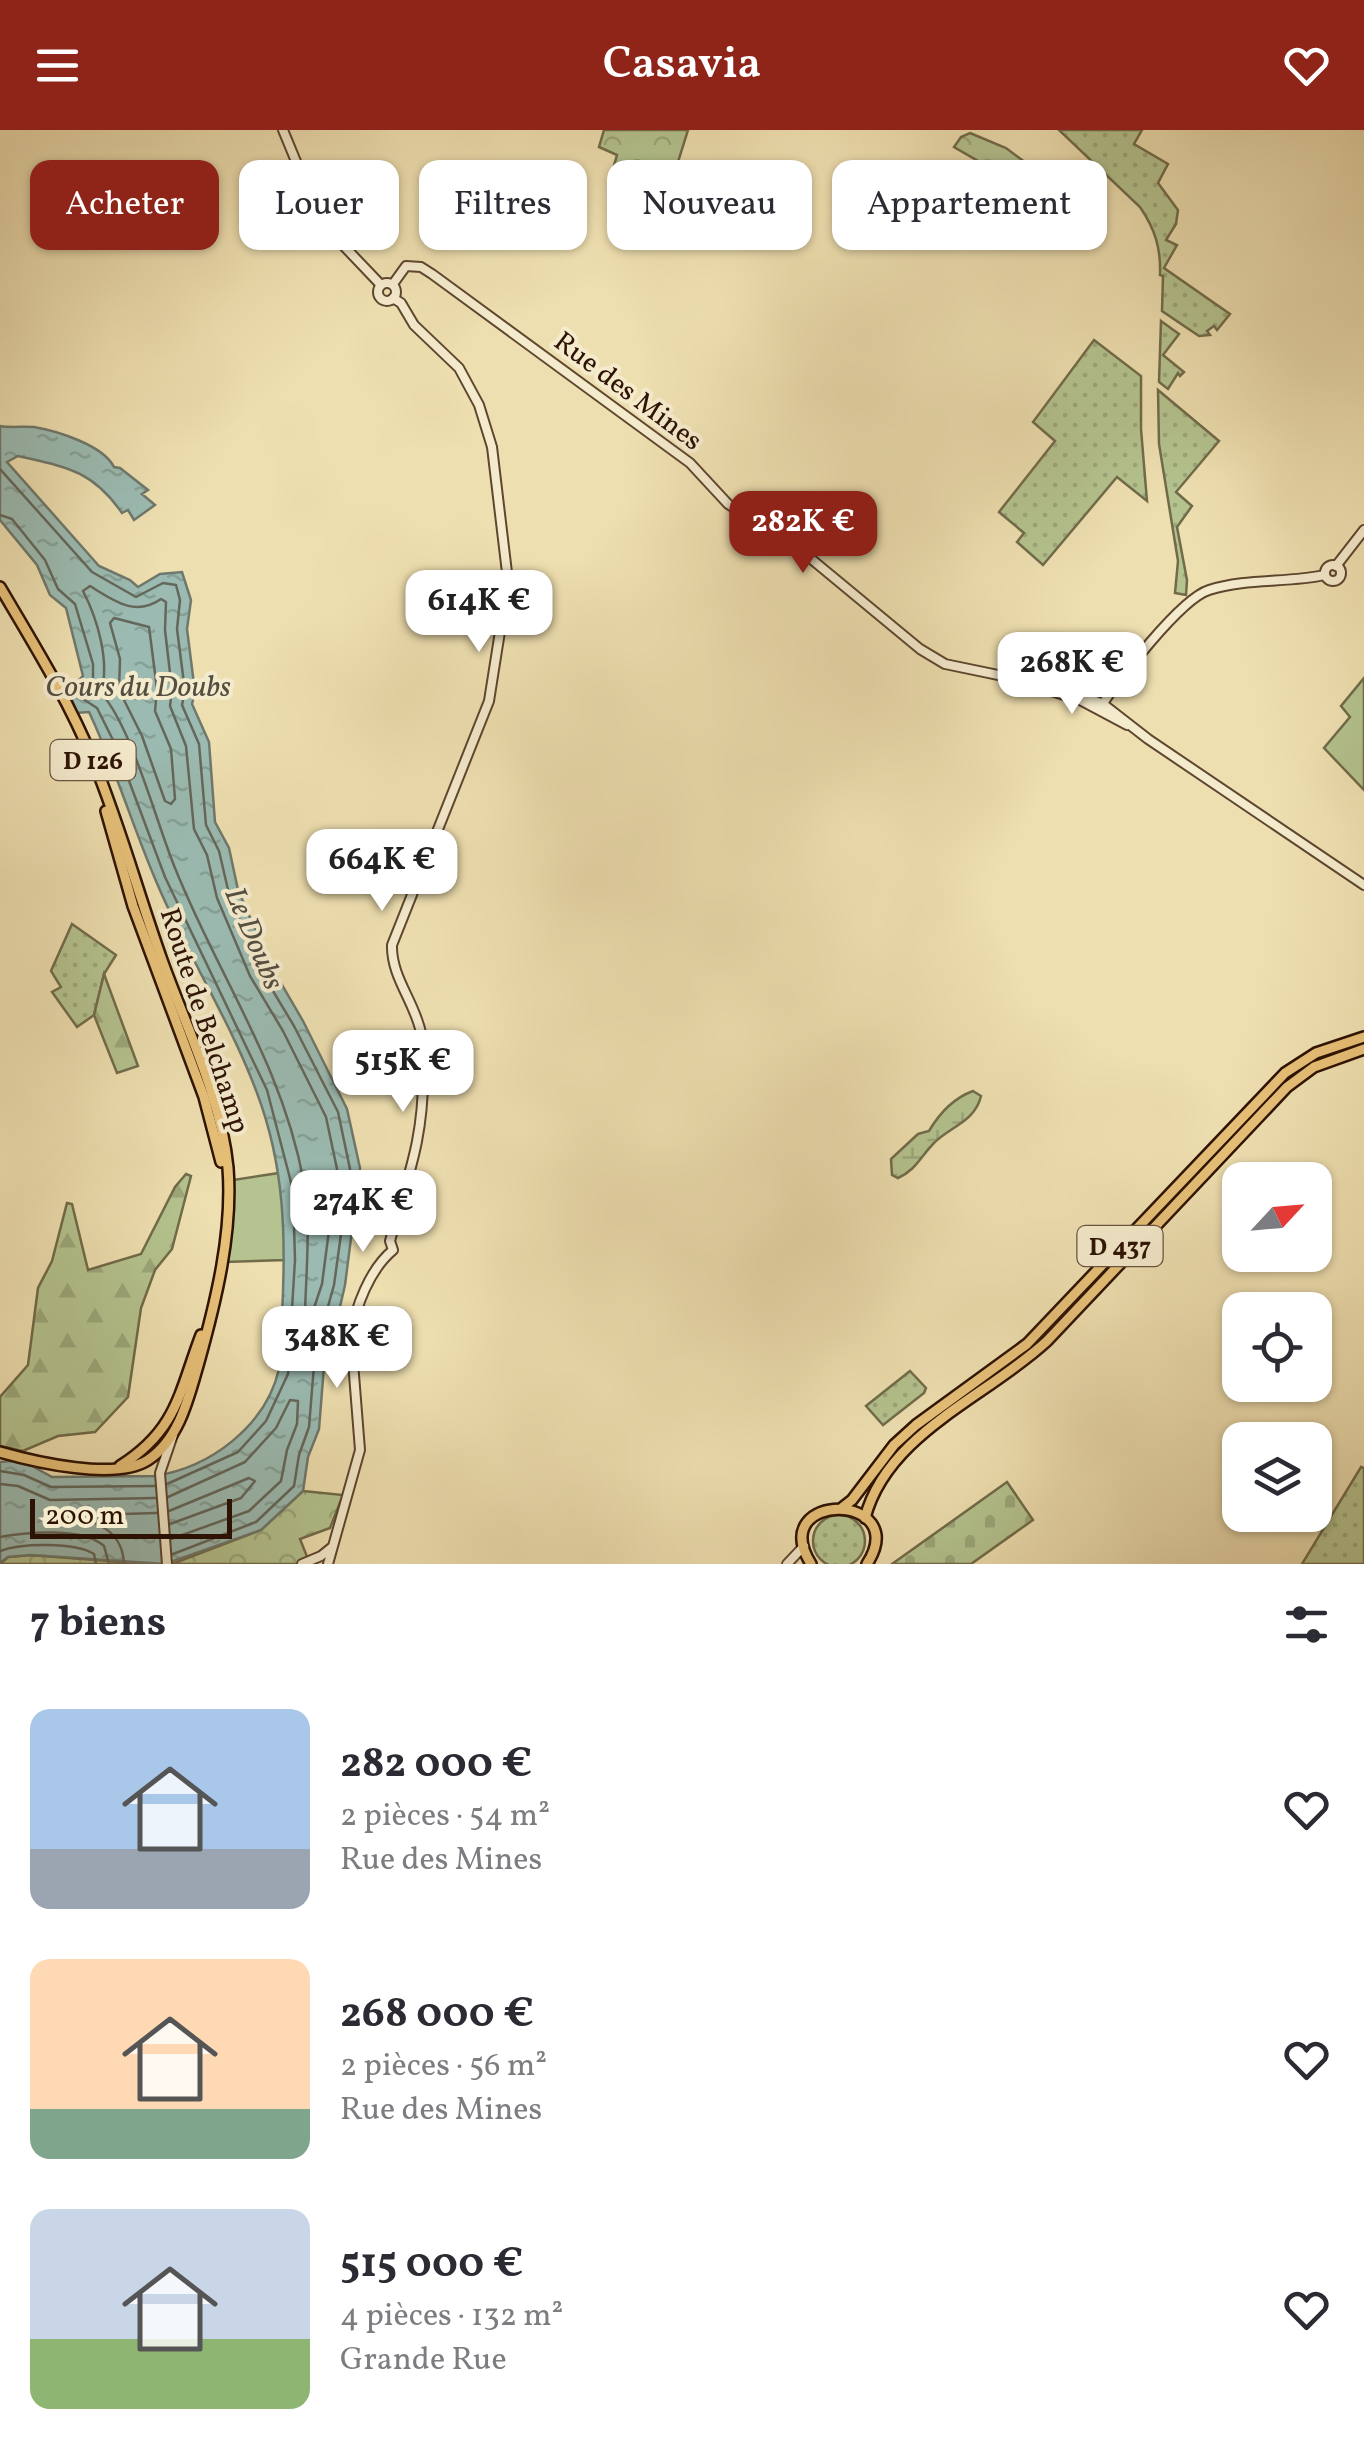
<!DOCTYPE html>
<html lang="fr">
<meta charset="utf-8">
<style>
:root{--surface:#fff;--page:#f2f2f3;--text:#2b2b33;--muted:#7c7c81;--accent:#8f2418}
body{margin:0;font-family:Vollkorn,serif;background:var(--page);color:var(--text);height:100vh;display:flex;flex-direction:column;font-size:38px;white-space:nowrap}
*{box-sizing:border-box;margin:0}
p{font-size:32px;color:var(--muted)}
.icon{flex:none;width:55px;height:55px;fill:none;stroke:currentColor;stroke-width:2;stroke-linecap:round;stroke-linejoin:round}
.map{position:relative;height:1434px;overflow:hidden}
.sheet{display:flex;flex-direction:column;background:var(--surface);flex:1}
.sheet>*{flex:none}
.banner{position:absolute;left:30px;top:30px;width:1305px;height:90px;display:flex;gap:20px}
.needle{width:65px;rotate:64deg}
.fabs{position:absolute;left:1222px;top:1032px;display:grid;gap:20px}
.fabs a{display:grid;place-items:center;width:110px;height:110px;border-radius:20px;background:var(--surface);box-shadow:0 2px 8px #0004;font-size:50px}
.scale{position:absolute;left:30px;bottom:25px;width:202px;box-sizing:border-box;padding-left:10px;border:5px solid #2e1304;border-top:0;font-size:28px;line-height:35px;white-space:nowrap;color:#2e1304;-webkit-text-stroke:8px #f4eacc;paint-order:stroke}
.price{position:absolute;translate:-50% -85px;padding:0 22px;border-radius:20px;background:#fff;color:#222;font-size:32px;line-height:65px;filter:drop-shadow(0 2px 5px #0008)}
.price::after{content:'';position:absolute;left:50%;top:60px;width:30px;height:22px;margin-left:-15px;background:inherit;clip-path:polygon(0 0,100% 0,50% 100%)}
.price.on{background:var(--accent);color:#fff}
ul{padding:0;list-style:none}
li{display:flex;align-items:center;gap:30px;height:250px;padding:0 30px}
li span{display:grid;place-items:center;flex:none;width:280px;height:200px;border-radius:20px;color:#555}
li>.icon{margin-inline-start:auto}
span .icon{width:120px;height:120px;fill:#fffc;stroke-width:1}
li b{font-size:42px}
h2{display:flex;justify-content:space-between;align-items:center;height:120px;padding:0 30px;font-size:42px}
.tag{padding:0 35px;border-radius:20px;background:var(--surface);box-shadow:0 2px 8px #0004;font-size:35px;line-height:90px}
.tag.on{background:var(--accent);color:#fff}
header{display:flex;justify-content:space-between;align-items:center;height:130px;padding:0 30px;background:var(--accent);color:#fff;font-size:45px;font-weight:600}
.map>svg:first-child{display:block}
.grass{fill:url(#grass-dots);stroke:#716b4a;stroke-width:2.5}
.forest{fill:url(#forest-firs);stroke:#716b4a;stroke-width:2.5}
.wetland{fill:url(#wetland-marsh);stroke:#716b4a;stroke-width:2.5}
.cemetery{fill:url(#cemetery-stones);stroke:#716b4a;stroke-width:2.5}
.park{fill:url(#park-crowns);stroke:#716b4a;stroke-width:2.5}
.garden{fill:#b4c38f;stroke:#716b4a;stroke-width:2.5}
.water{fill:url(#water-ripples);stroke:#6f786c;stroke-width:2.5}
.lines{fill:none;stroke-linecap:round;stroke-linejoin:round}
.shore{stroke:#64675b;stroke-width:2.5}
.minor-casing{stroke:#5e462f;stroke-width:12}
.major-casing{stroke:#2e1304;stroke-width:14}
.minor{stroke:#f4eacc;stroke-width:8}
.major{stroke:#e7c078;stroke-width:9}
.labels{text-anchor:middle;stroke-width:8;stroke-linejoin:round;paint-order:stroke}
.shield{fill:#f4eacc;stroke:#695440;stroke-width:2.5}
.shield-label{font-size:25px;font-weight:bold;fill:#2e1304}
.street-label{font-size:28px;fill:#2e1304;stroke:#f4eacc}
.water-label{font-size:30px;font-style:italic;fill:#544e41;stroke:#f4eacc}
</style>
<header><svg class="icon" aria-label="menu" viewBox="0 0 24 24"><path d="M4 6h16M4 12h16M4 18h16"/></svg>Casavia<svg class="icon" aria-label="heart" viewBox="0 0 24 24"><path d="M12 20l-8-8c-3-5 5-10 8-4 3-6 11-1 8 4z"/></svg></header>
<div class="map">
<svg width="1364" height="1434" viewBox="0 0 1364 1434">
<defs>
<pattern id="grass-dots" width="8" height="8" patternUnits="userSpaceOnUse" patternTransform="scale(2.5)"><rect width="8" height="8" fill="#b4c38f"/><path d="M2 2h.1M6 6h.1" fill="none" stroke="#9ba77a" stroke-width="1.8" stroke-linecap="round"/></pattern>
<pattern id="forest-firs" width="22" height="20" patternUnits="userSpaceOnUse" patternTransform="scale(2.5)"><rect width="22" height="20" fill="#b4c38f"/><path d="M5 1l3.5 6h-7zM16 11l3.5 6h-7z" fill="#9ba77a"/></pattern>
<pattern id="wetland-marsh" width="20" height="14" patternUnits="userSpaceOnUse" patternTransform="scale(2.5)"><rect width="20" height="14" fill="#b4c38f"/><path d="M1 5h8M5 5V1M11 12h8M15 12V8" fill="none" stroke="#9ba77a"/></pattern>
<pattern id="cemetery-stones" width="16" height="16" patternUnits="userSpaceOnUse" patternTransform="scale(2.5)"><rect width="16" height="16" fill="#b4c38f"/><path d="M2 7V4a2 2 0 0 1 4 0v3zM10 15v-3a2 2 0 0 1 4 0v3z" fill="#9ba77a"/></pattern>
<pattern id="park-crowns" width="20" height="18" patternUnits="userSpaceOnUse" patternTransform="scale(2.5)"><rect width="20" height="18" fill="#b4c38f"/><path d="M2 6a3 3 0 1 1 6 0M12 15a3 3 0 1 1 6 0" fill="none" stroke="#9ba77a"/></pattern>
<pattern id="water-ripples" width="26" height="14" patternUnits="userSpaceOnUse" patternTransform="scale(2.5)"><rect width="26" height="14" fill="#9bbbb2"/><path d="M2 4q2-2 4 0t4 0M15 11q2-2 4 0t4 0" fill="none" stroke="#86a097"/></pattern>
</defs>
<rect width="100%" height="100%" fill="#eedfb0"/>
<filter id="stains"><feTurbulence type="fractalNoise" baseFrequency=".002" numOctaves="4"/><feColorMatrix values="0 0 0 0 .2 0 0 0 0 .09 0 0 0 0 .02 0 0 0 .5 -.17"/></filter>
<radialGradient id="worn" r=".72"><stop offset=".6" stop-color="#630" stop-opacity="0"/><stop offset="1" stop-color="#630" stop-opacity=".3"/></radialGradient>
<!-- grass -->
<g class="grass">
<path d="M 1059,0 L 1142,0 L 1134,14 L 1168,34 L 1158,53 L 1178,80 L 1176,94 L 1166,110 L 1177,115 L 1164,138 L 1230,184 L 1217,200 L 1214,196 L 1207,201 L 1210,205 L 1199,206 L 1162,181 L 1163,146 L 1160,145 C 1161,118 1155,99 1140,77 Z"/>
<path d="M 1161,191 L 1179,204 L 1163,225 L 1184,242 L 1180,246 L 1178,243 L 1168,259 L 1159,252 Z"/>
<path d="M 1094,210 L 1141,246 L 1141,299 L 1147,371 L 1117,347 L 1043,435 L 1017,412 L 1024,403 L 999,382 L 1055,311 L 1033,292 Z"/>
<path d="M 1158,260 L 1219,311 L 1176,362 L 1192,376 L 1177,397 L 1187,450 L 1186,465 L 1175,463 L 1178,431 L 1159,314 Z"/>
<path d="M 72,794 L 116,825 L 104,844 L 94,885 L 77,897 L 52,862 L 61,857 L 51,841 Z"/>
<path d="M 910,1241 L 926,1258 L 924,1263 L 883,1295 L 866,1276 Z"/>
<path d="M 1361,1337 L 1364,1338 L 1364,1434 L 1302,1434 Z"/>
<circle cx="839" cy="1411" r="26"/>
</g>
<!-- forest -->
<g class="forest">
<path d="M 104,844 L 138,936 L 117,943 L 94,885 Z"/>
<path d="M 186,1044 L 191,1046 L 172,1119 L 155,1140 L 141,1178 L 128,1267 L 95,1302 L 58,1306 L 23,1321 L 0,1316 L 0,1267 L 28,1235 L 38,1158 L 52,1131 L 67,1073 L 72,1074 L 88,1140 L 141,1124 L 175,1057 Z"/>
</g>
<!-- wetland -->
<path class="wetland" d="M 973,961 L 981,966 C 975,992 949,997 934,1013 C 921,1026 916,1040 898,1048 L 892,1045 L 891,1029 L 918,1004 L 929,1001 C 939,984 954,968 973,961 Z"/>
<!-- cemetery -->
<path class="cemetery" d="M 1007,1352 L 1033,1390 L 971,1434 L 892,1434 Z"/>
<!-- park -->
<g class="park">
<path d="M 604,0 L 688,0 L 668,64 L 611,46 L 617,25 L 599,17 Z"/>
<path d="M 970,3 L 1006,18 L 1030,36 L 1016,53 L 954,17 L 961,7 Z"/>
<path d="M 303,1361 L 343,1365 L 330,1398 L 300,1409 L 308,1429 L 297,1434 L 172,1434 L 261,1400 Z"/>
<path d="M 30,1425 L 149,1434 L 0,1434 L 8,1427 Z"/>
</g>
<!-- garden -->
<g class="garden">
<path d="M 1364,548 L 1364,660 L 1324,618 L 1350,587 L 1341,576 Z"/>
<path d="M 279,1043 L 283,1061 L 285,1130 L 225,1132 L 232,1089 L 233,1050 Z"/>
</g>
<!-- water -->
<path class="water" d="M 0,296 C 11,298 23,296 34,297 C 57,301 103,315 114,337 L 120,338 L 148,360 L 142,364 L 155,375 L 134,390 L 128,380 L 122,383 C 92,340 66,337 18,326 L 7,332 L 99,436 L 130,450 L 138,457 L 160,444 L 182,442 L 191,470 L 187,499 L 195,562 L 192,574 L 209,612 L 215,692 L 229,718 L 238,760 L 271,836 L 303,891 L 347,979 L 360,1038 L 345,1155 L 330,1220 L 325,1224 L 319,1299 L 308,1327 L 303,1361 L 261,1400 L 165,1434 L 30,1425 L 8,1427 L 0,1433 L 0,1332 L 11,1331 L 32,1336 L 52,1347 L 154,1346 C 210,1338 266,1296 279,1239 C 283,1223 281,1203 282,1186 C 286,1108 285,1037 257,963 C 230,890 186,823 156,751 C 132,695 115,637 89,582 L 76,583 L 71,567 L 76,558 L 73,556 L 83,546 L 66,478 L 50,465 L 37,435 L 0,390 Z"/>
<g class="lines">
<!-- shore -->
<g class="shore">
<path d="M 0,339 L 92,442 L 136,467 L 163,453 L 176,455 L 180,470 L 177,499 L 185,561 L 182,575 L 199,614 L 206,695 L 219,721 L 229,764 L 261,841 L 294,896 L 338,982 L 350,1039 L 334,1155 L 315,1223 L 309,1297 L 299,1325 L 294,1356 L 256,1392 L 173,1424"/>
<path d="M 0,385 L 12,389 L 45,430 L 58,459 L 75,474 L 93,534 L 93,548 L 83,569 L 97,578 L 116,616 L 165,747 L 267,960 L 293,1060 L 295,1130 L 288,1244 L 266,1291 L 238,1322 L 167,1354"/>
<path d="M 90,456 C 114,471 135,487 161,469 L 166,472 L 165,500 L 172,560 L 170,576 L 186,616 L 194,699 L 207,725 L 217,768 L 250,846 L 283,901 L 326,987 L 337,1039 L 322,1154 L 311,1187 L 305,1182 C 306,1146 311,1089 304,1053 C 282,933 219,848 175,738 C 156,692 132,597 101,563 C 110,532 98,490 83,461 Z"/>
<path d="M 114,488 L 149,497 L 157,559 L 155,581 L 171,619 L 175,669 L 171,674 L 165,671 L 142,606 L 119,560 L 120,529 L 110,493 Z"/>
<path d="M 0,1341 L 24,1345 L 51,1357 L 155,1356"/>
<path d="M 0,1354 L 18,1356 L 50,1370 L 156,1368"/>
<path d="M 168,1367 L 245,1332 L 276,1298 L 290,1270 L 298,1271 L 297,1294 L 287,1320 L 281,1351 L 249,1381 L 171,1409"/>
<path d="M 169,1381 L 249,1348 L 255,1351 L 241,1368 L 170,1394"/>
<path d="M 0,1407 C 26,1402 83,1397 104,1416 L 109,1434"/>
<path d="M 0,1421 C 21,1413 75,1412 94,1424 L 96,1434"/>
<path d="M 124,1434 C 123,1411 111,1398 89,1391 L 88,1385 L 157,1383"/>
</g>
<defs>
<g id="minor">
<path d="M 283,0 L 321,92 L 381,155"/>
<circle cx="387" cy="162" r="9"/>
<path d="M 393,154 L 406,136 L 421,137 L 432,144 L 690,333 L 728,374 L 804,423 L 920,519 L 945,534 L 1065,559 L 1103,574 L 1148,609 L 1364,755"/>
<circle cx="1333" cy="443" r="8"/>
<path d="M 1336,436 L 1364,400"/>
<path d="M 1048,560 L 1080,570 L 1127,595"/>
<path d="M 1099,579 C 1117,552 1180,469 1209,460 C 1246,448 1288,453 1325,445"/>
<path d="M 167,1434 L 160,1343 L 173,1305"/>
<path d="M 302,1434 L 321,1426 L 331,1418"/>
<path d="M 328,1434 L 360,1320 L 351,1207 C 355,1177 370,1139 393,1120 L 390,1111 C 407,1048 424,1010 423,942 C 423,929 424,916 421,903 C 415,872 391,847 392,815 L 489,571 L 508,451 L 492,317 L 479,275 L 459,238 L 414,195 L 401,173 L 393,168"/>
<path d="M 787,1434 L 804,1416"/>
</g>
<g id="major">
<path d="M 0,457 C 33,513 68,569 93,630 C 120,695 138,763 162,830 C 186,897 221,966 228,1038 C 233,1102 216,1171 199,1232 C 189,1266 180,1309 148,1330 C 116,1351 35,1332 0,1322"/>
<path d="M 106,681 L 133,776 L 204,967 L 221,1032"/>
<path d="M 120,1336 C 177,1300 179,1263 201,1205"/>
<path d="M 843,1377 L 852,1370 L 894,1315 L 916,1295 L 1027,1214 L 1285,943 L 1316,923 L 1364,907"/>
<path d="M 865,1388 C 887,1303 987,1267 1047,1211 L 1287,957 L 1314,937 L 1364,919"/>
<path d="M 811,1434 C 765,1360 913,1362 867,1434"/>
</g>
</defs>
<!-- minor casing -->
<use href="#minor" class="minor-casing"/>
<!-- major casing -->
<use href="#major" class="major-casing"/>
<!-- minor -->
<use href="#minor" class="minor"/>
<!-- major -->
<use href="#major" class="major"/>
</g>
<g class="labels">
<!-- shield labels -->
<g class="shield">
<rect x="50.5" y="610" width="85" height="40" rx="8"/>
<rect x="1077.5" y="1096" width="85" height="40" rx="8"/>
</g>
<g class="shield-label">
<text x="93" y="639">D 126</text>
<text x="1120" y="1125">D 437</text>
</g>
<!-- street labels -->
<g class="street-label">
<text transform="translate(629 260) rotate(37)" y="10">Rue des Mines</text>
<text transform="translate(206 890) rotate(72)" y="10">Route de Belchamp</text>
</g>
<!-- water labels -->
<g class="water-label">
<text x="138" y="566">Cours du Doubs</text>
<text transform="translate(255 808) rotate(67)" y="10">Le Doubs</text>
</g>
</g>
<rect width="100%" height="100%" filter="url(#stains)"/>
<rect width="100%" height="100%" fill="url(#worn)"/>
</svg>
<div class="fabs">
<a><svg class="needle" viewBox="-14 -14 28 28"><path d="M0-13l5 13h-10z" fill="#e53935"/><path d="M0 13l5-13h-10z" fill="#7c7c81"/></svg></a>
<a><svg class="icon" aria-label="locate" viewBox="0 0 24 24"><circle cx="12" cy="12" r="6"/><path d="M12 2v4M12 18v4M2 12h4M18 12h4"/></svg></a>
<a><svg class="icon" aria-label="layers" viewBox="0 0 24 24"><path d="M12 4l9 5-9 5-9-5zM3 14l9 5 9-5"/></svg></a>
</div>
<div class="scale">200 m</div>
<b class="price on" style="left:803px;top:446px">282K €</b>
<b class="price" style="left:479px;top:525px">614K €</b>
<b class="price" style="left:1072px;top:587px">268K €</b>
<b class="price" style="left:382px;top:784px">664K €</b>
<b class="price" style="left:403px;top:985px">515K €</b>
<b class="price" style="left:363px;top:1125px">274K €</b>
<b class="price" style="left:337px;top:1261px">348K €</b>
<div class="banner">
<a class="tag on">Acheter</a>
<a class="tag">Louer</a>
<a class="tag">Filtres</a>
<a class="tag">Nouveau</a>
<a class="tag">Appartement</a>
</div>
</div>
<section class="sheet">
<h2>7 biens<svg class="icon" aria-label="filters" viewBox="0 0 24 24"><path d="M4 7h16M4 17h16"/><circle cx="9" cy="7" r="2"/><circle cx="15" cy="17" r="2"/></svg></h2>
<ul>
<li><span style="background:linear-gradient(#a9c7e8 70%,#9aa5b1 0)"><svg class="icon" aria-label="home" viewBox="0 0 24 24"><path d="M3 11l9-7 9 7M6 9v11h12V9"/></svg></span><div><b>282 000 €</b><p>2 pièces · 54 m²</p><p>Rue des Mines</p></div><svg class="icon" aria-label="heart" viewBox="0 0 24 24"><path d="M12 20l-8-8c-3-5 5-10 8-4 3-6 11-1 8 4z"/></svg></li>
<li><span style="background:linear-gradient(#ffd9b3 75%,#7fa58c 0)"><svg class="icon" aria-label="home" viewBox="0 0 24 24"><path d="M3 11l9-7 9 7M6 9v11h12V9"/></svg></span><div><b>268 000 €</b><p>2 pièces · 56 m²</p><p>Rue des Mines</p></div><svg class="icon" aria-label="heart" viewBox="0 0 24 24"><path d="M12 20l-8-8c-3-5 5-10 8-4 3-6 11-1 8 4z"/></svg></li>
<li><span style="background:linear-gradient(#c9d6e8 65%,#8fb573 0)"><svg class="icon" aria-label="home" viewBox="0 0 24 24"><path d="M3 11l9-7 9 7M6 9v11h12V9"/></svg></span><div><b>515 000 €</b><p>4 pièces · 132 m²</p><p>Grande Rue</p></div><svg class="icon" aria-label="heart" viewBox="0 0 24 24"><path d="M12 20l-8-8c-3-5 5-10 8-4 3-6 11-1 8 4z"/></svg></li>
</ul>
</section>
